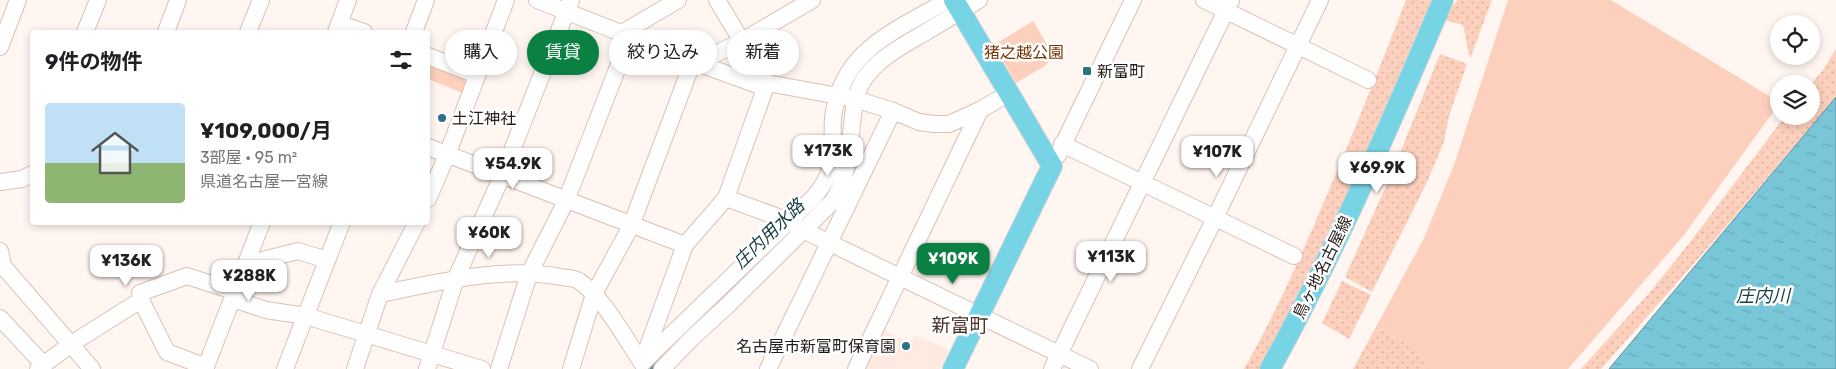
<!DOCTYPE html>
<html lang="ja">
<meta charset="utf-8">
<style>
:root{--surface:#fff;--page:#f2f2f2;--text:#202124;--muted:#757577;--line:#e0e0e0;--accent:#0b8043}
body{margin:0;font-family:Rubik,"Noto Sans JP",sans-serif;background:var(--page);color:var(--text);height:100vh;display:flex;flex-direction:column;font-size:19px;white-space:nowrap}
*{box-sizing:border-box;margin:0}
p{font-size:16px;color:var(--muted)}
.icon{flex:none;width:28px;height:28px;fill:none;stroke:currentColor;stroke-width:2;stroke-linecap:round;stroke-linejoin:round}
.map{position:relative;flex:1;overflow:hidden}
.side{position:absolute;left:30px;top:30px;width:400px;height:195px;display:flex;flex-direction:column;background:var(--surface);border-radius:5px;box-shadow:0 2px 8px #0003}
.side>*{flex:none}
.hud{position:absolute;left:445px;top:30px;width:475px;height:45px;display:flex;gap:10px}
.buttons{position:absolute;left:1770px;top:15px;display:grid;gap:10px}
.buttons a{display:grid;place-items:center;width:50px;height:50px;border-radius:50%;background:var(--surface);box-shadow:0 2px 8px #0003;font-size:25px}
.price{position:absolute;translate:-50% -42px;padding:0 11px;border-radius:10px;background:#fff;color:#222;font-size:16px;line-height:32px;filter:drop-shadow(0 1px 2px #0008)}
.price::after{content:'';position:absolute;left:50%;top:30px;width:15px;height:11px;margin-left:-8px;background:inherit;clip-path:polygon(0 0,100% 0,50% 100%)}
.price.on{background:var(--accent);color:#fff}
ul{padding:0;list-style:none}
li{display:flex;align-items:center;gap:15px;height:125px;padding:0 15px}
li+li{border-top:1px solid var(--line)}
li span{display:grid;place-items:center;flex:none;width:140px;height:100px;border-radius:5px;color:#555}
li>.icon{margin-inline-start:auto}
span .icon{width:60px;height:60px;fill:#fffc;stroke-width:1}
li b{font-size:21px}
h2{display:flex;justify-content:space-between;align-items:center;height:60px;padding:0 15px;font-size:21px}
.chip{padding:0 18px;border-radius:22px;background:var(--surface);box-shadow:0 2px 8px #0003;font-size:18px;line-height:45px}
.chip.on{background:var(--accent);color:#fff}
.map>svg:first-child{display:block}
.built{fill:#feeae1}
.grass{fill:url(#grass-dots)}
.park{fill:#fcd0bc}
.water{fill:url(#water-ripples);stroke:#5e939d}
.lines{fill:none;stroke-linecap:round;stroke-linejoin:round}
.stream{stroke:#5e939d;stroke-width:3}
.minor-casing{stroke:#d9c2b7;stroke-width:18}
.major-casing{stroke:#d7d6d5;stroke-width:22}
.minor{stroke:#fff;stroke-width:16}
.major{stroke:#77d4e5;stroke-width:20}
.poi-dot{fill:#2c7280;stroke:#fff;stroke-width:2}
.labels{text-anchor:middle;stroke-width:5;stroke-linejoin:round;paint-order:stroke}
.park-label{font-size:16px;fill:#793305;stroke:#fff}
.poi-label{font-size:16px;fill:#231b17;stroke:#fff;text-anchor:start}
.street-label{font-size:16px;fill:#231b17;stroke:#fff}
.water-label{font-size:18px;font-style:italic;fill:#1a3f47;stroke:#fff}
.quarter-label{font-size:19px;fill:#46342b;stroke:#fff}
</style>
<div class="map">
<svg width="1836" height="369" viewBox="0 0 1836 369">
<defs>
<pattern id="grass-dots" width="8" height="8" patternUnits="userSpaceOnUse" patternTransform="scale(1.25)"><rect width="8" height="8" fill="#fcd0bc"/><path d="M2 2h.1M6 6h.1" fill="none" stroke="#d8b2a1" stroke-width="1.8" stroke-linecap="round"/></pattern>
<pattern id="water-ripples" width="26" height="14" patternUnits="userSpaceOnUse" patternTransform="scale(1.25)"><rect width="26" height="14" fill="#78c6d7"/><path d="M2 4q2-2 4 0t4 0M15 11q2-2 4 0t4 0" fill="none" stroke="#68aab8"/></pattern>
</defs>
<rect width="100%" height="100%" fill="#fff5f1"/>
<!-- built -->
<path class="built" d="M 880,329 L 911,343 L 915,335 L 949,350 L 940,369 L 862,369 Z"/>
<!-- grass -->
<g class="grass">
<path d="M 1406,0 L 1431,0 L 1431,10 L 1399,92 L 1263,369 L 1244,369 C 1282,303 1311,232 1341,162 C 1363,108 1385,55 1406,0 Z"/>
<path d="M 1458,0 L 1492,0 L 1470,59 L 1463,25 L 1444,20 L 1446,13 Z"/>
<path d="M 1836,49 L 1836,103 L 1825,110 L 1705,251 L 1601,369 L 1581,369 L 1650,292 L 1691,241 L 1785,116 L 1811,116 L 1811,84 L 1823,70 Z"/>
<path d="M 1440,54 L 1467,64 L 1449,116 L 1444,142 L 1428,180 L 1372,292 L 1345,277 L 1391,175 Z"/>
<path d="M 1342,281 L 1371,295 L 1349,339 L 1322,323 Z"/>
<path d="M 1376,327 L 1416,348 L 1428,369 L 1353,369 Z"/>
</g>
<!-- park -->
<g class="park">
<path d="M 1508,0 L 1611,0 L 1779,102 L 1779,104 L 1684,235 L 1568,369 L 1428,369 L 1416,348 L 1376,327 L 1424,238 L 1454,165 Z"/>
<path d="M 1033,21 L 1053,55 L 1046,65 L 1016,83 L 994,45 Z"/>
<path d="M 428,61 L 470,80 L 465,94 L 428,79 Z"/>
</g>
<!-- water -->
<path class="water" d="M 1836,97 L 1836,369 L 1609,369 Z"/>
<g class="lines">
<!-- stream -->
<path class="stream" d="M 651,369 L 658,362"/>
<defs>
<g id="minor">
<path d="M 537,0 L 697,63 L 766,88"/>
<path d="M 717,0 L 767,83 L 855,99 L 893,111 L 919,122 L 934,124 L 949,124 L 980,110 L 1009,93"/>
<path d="M 1204,0 L 1368,80"/>
<path d="M 340,24 L 364,32"/>
<path d="M 85,32 L 98,0"/>
<path d="M 166,32 L 178,0"/>
<path d="M 248,32 L 261,0"/>
<path d="M 336,32 L 348,0"/>
<path d="M 414,32 L 426,0"/>
<path d="M 622,33 L 678,0"/>
<path d="M 0,47 L 18,0"/>
<path d="M 428,56 L 477,75"/>
<path d="M 697,63 L 742,41 L 812,0"/>
<path d="M 1062,144 L 1294,256"/>
<path d="M 428,147 L 685,245"/>
<path d="M 1058,155 L 1133,0"/>
<path d="M 0,182 L 22,179 L 32,174"/>
<path d="M 726,198 L 789,221 L 803,230 L 1090,369"/>
<path d="M 428,199 L 447,155 L 506,0"/>
<path d="M 0,251 L 3,266 L 92,369"/>
<path d="M 247,264 L 298,251 L 327,260"/>
<path d="M 380,294 L 417,222"/>
<path d="M 233,299 L 266,310 L 306,316 L 482,369"/>
<path d="M 141,300 L 167,352 L 206,367"/>
<path d="M 0,318 L 43,364"/>
<path d="M 643,360 L 685,245 L 726,198 L 767,83"/>
<path d="M 642,363 L 814,197 C 823,186 832,171 833,156 C 833,143 832,130 833,118 C 842,48 895,32 948,0"/>
<path d="M 38,369 L 71,344 L 141,300 L 140,293 L 187,276 L 236,292"/>
<path d="M 205,369 L 262,222"/>
<path d="M 285,369 L 342,222"/>
<path d="M 355,369 L 380,294 C 439,282 501,266 561,277 C 567,278 575,278 579,281 C 604,298 625,338 642,363"/>
<path d="M 427,369 L 456,278 L 502,176 L 571,0"/>
<path d="M 499,369 L 529,274 L 566,201 L 630,36"/>
<path d="M 571,369 L 594,294 L 631,226 L 693,61"/>
<path d="M 662,369 L 691,339 L 729,304 L 833,201 C 852,171 849,135 855,102 C 861,66 899,48 926,32 C 944,21 961,11 979,0"/>
<path d="M 768,369 L 893,111"/>
<path d="M 856,369 L 980,110"/>
<path d="M 1052,369 L 1231,0"/>
<path d="M 1140,369 L 1215,218 L 1320,0"/>
</g>
<g id="major">
<path d="M 953,369 L 1052,166 L 954,0"/>
<path d="M 1270,369 C 1336,250 1390,125 1443,0"/>
</g>
</defs>
<!-- minor casing -->
<use href="#minor" class="minor-casing"/>
<!-- major casing -->
<use href="#major" class="major-casing"/>
<!-- minor -->
<use href="#minor" class="minor"/>
<!-- major -->
<use href="#major" class="major"/>
</g>
<!-- markers -->
<g class="poi-dot">
<rect x="1082" y="66" width="10" height="10" rx="2.5"/>
<circle cx="442" cy="118" r="5"/>
<circle cx="906" cy="346" r="5"/>
</g>
<g class="labels">
<!-- park labels -->
<g class="park-label">
<text x="1024" y="58">猪之越公園</text>
</g>
<!-- poi labels -->
<g class="poi-label">
<text x="1097" y="77">新富町</text>
<text x="452" y="124">土江神社</text>
<text x="896" y="352" text-anchor="end">名古屋市新富町保育園</text>
</g>
<!-- street labels -->
<g class="street-label">
<text transform="translate(1322 267) rotate(-64)" y="6">鳥ヶ地名古屋線</text>
</g>
<!-- water labels -->
<g class="water-label">
<text transform="translate(769 234) rotate(-44)" y="6">庄内用水路</text>
<text x="1763" y="302">庄内川</text>
</g>
<!-- quarter labels -->
<g class="quarter-label">
<text x="960" y="332">新富町</text>
</g>
</g>
</svg>
<div class="buttons">
<a><svg class="icon" aria-label="locate" viewBox="0 0 24 24"><circle cx="12" cy="12" r="6"/><path d="M12 2v4M12 18v4M2 12h4M18 12h4"/></svg></a>
<a><svg class="icon" aria-label="layers" viewBox="0 0 24 24"><path d="M12 4l9 5-9 5-9-5zM3 14l9 5 9-5"/></svg></a>
</div>
<b class="price" style="left:828px;top:177px">¥173K</b>
<b class="price" style="left:1217px;top:178px">¥107K</b>
<b class="price" style="left:513px;top:190px">¥54.9K</b>
<b class="price" style="left:1377px;top:194px">¥69.9K</b>
<b class="price" style="left:489px;top:259px">¥60K</b>
<b class="price" style="left:1111px;top:283px">¥113K</b>
<b class="price on" style="left:953px;top:285px">¥109K</b>
<b class="price" style="left:126px;top:287px">¥136K</b>
<b class="price" style="left:249px;top:302px">¥288K</b>
<div class="hud">
<a class="chip">購入</a>
<a class="chip on">賃貸</a>
<a class="chip">絞り込み</a>
<a class="chip">新着</a>
</div>
<section class="side">
<h2>9件の物件<svg class="icon" aria-label="filters" viewBox="0 0 24 24"><path d="M4 7h16M4 17h16"/><circle cx="9" cy="7" r="2"/><circle cx="15" cy="17" r="2"/></svg></h2>
<ul>
<li><span style="background:linear-gradient(#bfe0f5 60%,#8fb573 0)"><svg class="icon" aria-label="home" viewBox="0 0 24 24"><path d="M3 11l9-7 9 7M6 9v11h12V9"/></svg></span><div><b>¥109,000/月</b><p>3部屋 · 95 m²</p><p>県道名古屋一宮線</p></div></li>
</ul>
</section>
</div>
